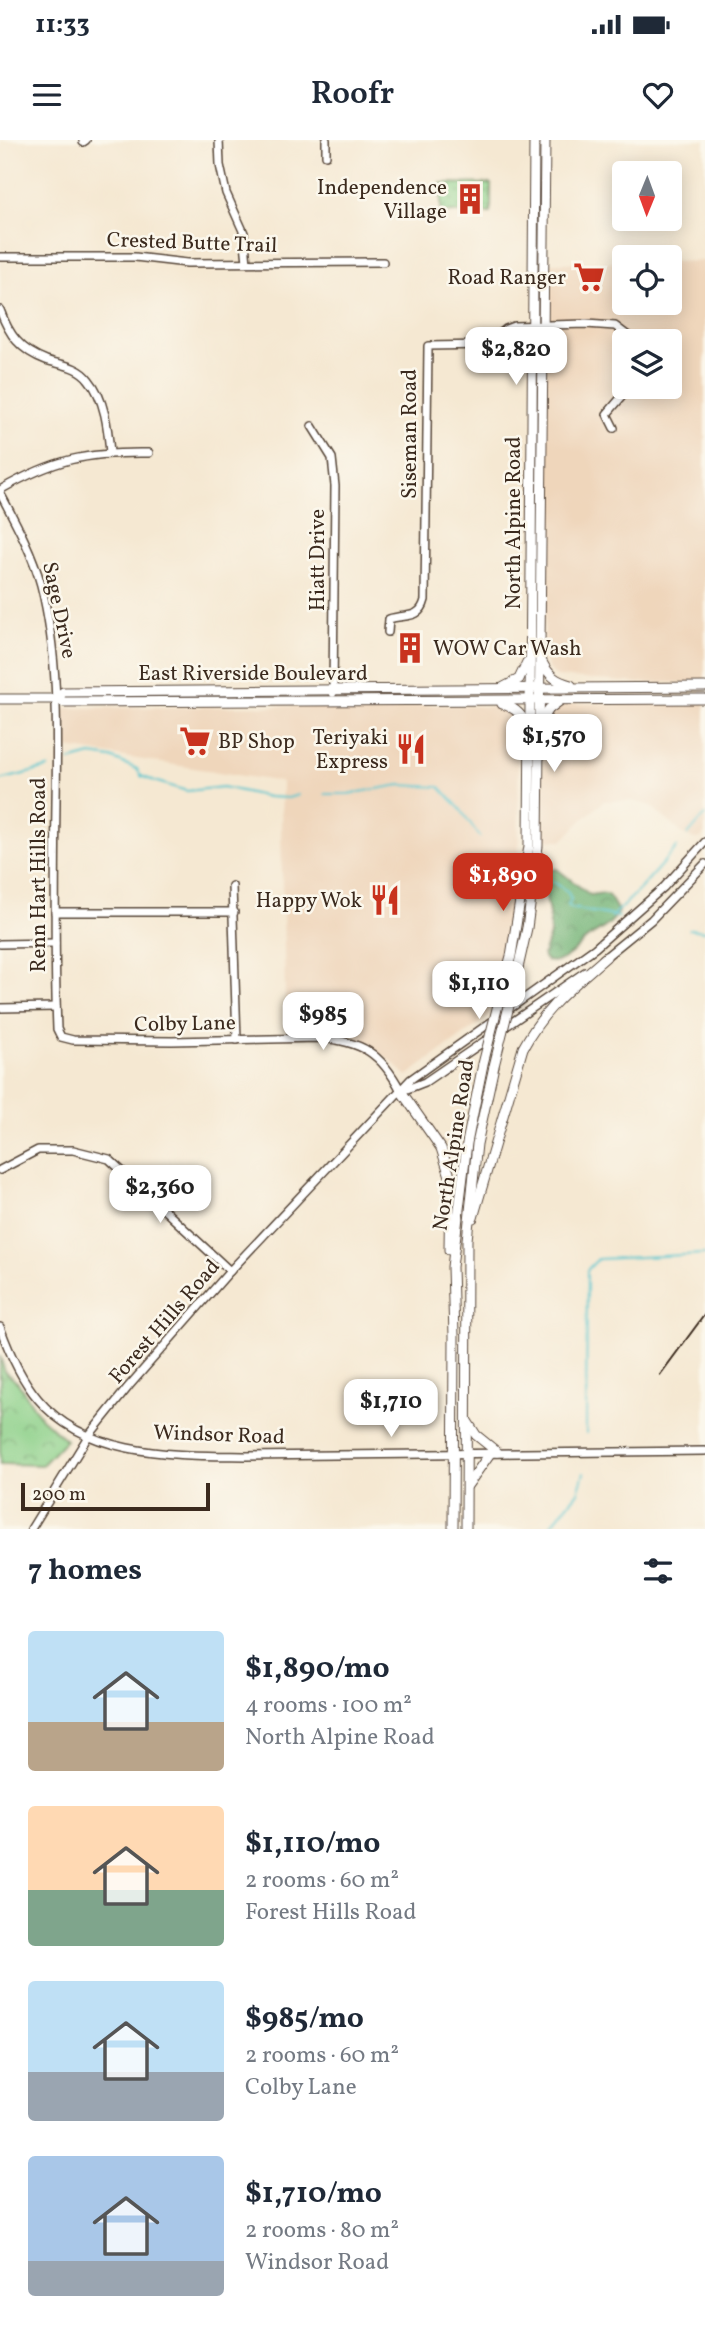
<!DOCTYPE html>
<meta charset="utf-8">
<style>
:root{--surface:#fff;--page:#f6f6f7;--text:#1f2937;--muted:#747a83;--accent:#c8321e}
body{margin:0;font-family:Vollkorn,serif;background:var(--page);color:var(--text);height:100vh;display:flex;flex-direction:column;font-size:26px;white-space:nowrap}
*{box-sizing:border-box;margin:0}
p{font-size:23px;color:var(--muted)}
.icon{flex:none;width:38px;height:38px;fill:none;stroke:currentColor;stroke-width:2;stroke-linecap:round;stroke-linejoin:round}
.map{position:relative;height:1389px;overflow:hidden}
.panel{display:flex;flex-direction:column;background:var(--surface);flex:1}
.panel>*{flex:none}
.needle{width:46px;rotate:181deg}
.buttons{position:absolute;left:612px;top:21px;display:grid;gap:14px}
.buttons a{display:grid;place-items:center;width:70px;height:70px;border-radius:7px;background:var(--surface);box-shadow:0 4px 18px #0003;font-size:35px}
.scale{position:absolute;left:21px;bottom:18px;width:189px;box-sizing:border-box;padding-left:7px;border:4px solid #3b2a1e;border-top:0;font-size:19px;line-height:24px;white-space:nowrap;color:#3b2a1e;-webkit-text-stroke:5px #fbf7ec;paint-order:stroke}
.price{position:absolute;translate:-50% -60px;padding:0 16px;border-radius:14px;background:#fff;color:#222;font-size:23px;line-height:46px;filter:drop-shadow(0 2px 4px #0008)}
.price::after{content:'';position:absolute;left:50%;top:42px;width:21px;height:16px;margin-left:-10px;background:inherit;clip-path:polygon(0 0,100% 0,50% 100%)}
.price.on{background:var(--accent);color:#fff}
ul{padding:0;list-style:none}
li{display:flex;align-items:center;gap:21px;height:175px;padding:0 28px}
li span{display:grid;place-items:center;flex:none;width:196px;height:140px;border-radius:7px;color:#555}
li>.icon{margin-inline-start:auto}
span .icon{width:84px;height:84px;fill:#fffc;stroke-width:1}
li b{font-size:30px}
h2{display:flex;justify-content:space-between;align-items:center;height:84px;padding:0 28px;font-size:30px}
.status{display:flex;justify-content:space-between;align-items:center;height:49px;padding:0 35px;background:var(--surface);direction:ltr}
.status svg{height:19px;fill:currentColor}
header{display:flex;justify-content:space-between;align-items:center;height:91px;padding:0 28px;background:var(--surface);font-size:32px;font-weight:600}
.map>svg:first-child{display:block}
.built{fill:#efd6bb;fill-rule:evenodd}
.forest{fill:url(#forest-crowns);stroke:#566e4a;stroke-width:2}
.park{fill:url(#park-crowns);stroke:#647d54;stroke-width:2}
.garden{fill:url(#garden-dots);stroke:#647d54;stroke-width:2}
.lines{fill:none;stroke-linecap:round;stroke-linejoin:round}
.stream{stroke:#59c6cf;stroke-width:2}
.minor-casing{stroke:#574639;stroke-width:10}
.major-casing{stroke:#574639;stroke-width:11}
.minor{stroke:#fff;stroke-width:7}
.major{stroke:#fff;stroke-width:9}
.rail{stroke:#3b2a1e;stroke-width:2}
.major-bridge-casing{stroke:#574639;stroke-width:11;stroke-linecap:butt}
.major-bridge{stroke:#fff;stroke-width:9}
.labels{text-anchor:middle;stroke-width:5;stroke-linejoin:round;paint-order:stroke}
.poi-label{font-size:21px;fill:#3b2a1e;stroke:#fbf7ec;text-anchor:end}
.street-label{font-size:21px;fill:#3b2a1e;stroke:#fbf7ec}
</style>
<div class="status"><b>11:33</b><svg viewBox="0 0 49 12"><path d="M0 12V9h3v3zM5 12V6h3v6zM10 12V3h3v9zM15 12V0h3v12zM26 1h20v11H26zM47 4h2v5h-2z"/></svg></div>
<header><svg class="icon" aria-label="menu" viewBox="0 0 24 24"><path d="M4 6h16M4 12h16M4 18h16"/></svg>Roofr<svg class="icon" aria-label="heart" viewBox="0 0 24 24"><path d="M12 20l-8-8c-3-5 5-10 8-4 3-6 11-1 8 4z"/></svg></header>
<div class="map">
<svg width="705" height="1389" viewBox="0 0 705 1389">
<defs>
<pattern id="forest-crowns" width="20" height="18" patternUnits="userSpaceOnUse" patternTransform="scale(1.75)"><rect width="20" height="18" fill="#71b275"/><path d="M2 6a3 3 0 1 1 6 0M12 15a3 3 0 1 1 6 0" fill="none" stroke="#5e915f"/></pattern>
<pattern id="park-crowns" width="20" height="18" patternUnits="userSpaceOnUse" patternTransform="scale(1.75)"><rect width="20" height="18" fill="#8cd089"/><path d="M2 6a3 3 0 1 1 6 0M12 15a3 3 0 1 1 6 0" fill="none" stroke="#74a96f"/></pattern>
<pattern id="garden-dots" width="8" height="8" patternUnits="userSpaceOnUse" patternTransform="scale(1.75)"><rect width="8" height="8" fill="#8cd089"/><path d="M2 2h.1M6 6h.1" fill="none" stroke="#74a96f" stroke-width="1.8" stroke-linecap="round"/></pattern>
</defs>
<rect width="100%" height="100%" fill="#fbf7ec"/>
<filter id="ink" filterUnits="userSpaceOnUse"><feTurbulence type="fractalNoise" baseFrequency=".0143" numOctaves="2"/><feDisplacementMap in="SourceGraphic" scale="14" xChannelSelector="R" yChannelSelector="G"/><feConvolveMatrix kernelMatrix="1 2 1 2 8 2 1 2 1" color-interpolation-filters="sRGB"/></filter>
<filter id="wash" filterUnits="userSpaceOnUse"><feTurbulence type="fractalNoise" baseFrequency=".00686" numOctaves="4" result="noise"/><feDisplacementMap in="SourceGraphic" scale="28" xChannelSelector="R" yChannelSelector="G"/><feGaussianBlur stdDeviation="1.57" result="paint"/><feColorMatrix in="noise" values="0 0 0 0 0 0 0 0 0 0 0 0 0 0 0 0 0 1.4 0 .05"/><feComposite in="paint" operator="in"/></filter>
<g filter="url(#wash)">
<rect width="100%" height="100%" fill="#f5e8d2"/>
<!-- built -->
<g class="built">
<path d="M 705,121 L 705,542 L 638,543 L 557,537 L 548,529 L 544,517 L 545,416 L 549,348 L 546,311 L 548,123 L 625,122 L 625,163 L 670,163 L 670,122 ZM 625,201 L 670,201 L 670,247 L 625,247 Z"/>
<path d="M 705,562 L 705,693 L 701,698 L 695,699 L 684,695 L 651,666 L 633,661 L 604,661 L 583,679 L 563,700 L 549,700 L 542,694 L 543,586 L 547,574 L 562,564 Z"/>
<path d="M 439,565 L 500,567 L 513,571 L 518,579 L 519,738 L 504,827 L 488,877 L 407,936 L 391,921 L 344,891 L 286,890 L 281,692 L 282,642 L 62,607 L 63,568 Z"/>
</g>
<!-- forest -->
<path class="forest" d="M 557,729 L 590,755 C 613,750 607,757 619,772 C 609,786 604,788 589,797 C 576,806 565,826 547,821 L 543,816 C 544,808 549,801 550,794 C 552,773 542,752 544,731 Z"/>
<!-- park -->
<path class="park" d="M 0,1216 L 5,1232 L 18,1243 L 41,1278 L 66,1300 L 42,1325 L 0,1324 Z"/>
<!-- garden -->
<path class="garden" d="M 441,43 L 491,44 L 491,73 L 441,72 Z"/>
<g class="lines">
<!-- stream -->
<g class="stream">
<path d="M 69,621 L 91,615 L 111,618 L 137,629 L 141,636 L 154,641 L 187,651 L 223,647 L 268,657 L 288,658 L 298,655"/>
<path d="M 0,640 L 48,628"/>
<path d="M 325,654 L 348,654 L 400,645 L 440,647 L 461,670 L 480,697"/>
<path d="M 688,695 L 705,675"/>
<path d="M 552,741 L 567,751 L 571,759 L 568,765 L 571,768 L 619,777"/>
<path d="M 612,777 L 639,750 L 677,707"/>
<path d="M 689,789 L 705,791"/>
<path d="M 586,1293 L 587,1130 L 598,1119 L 705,1114"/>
<path d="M 548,1389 L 578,1352 L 584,1333"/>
</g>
</g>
</g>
<g filter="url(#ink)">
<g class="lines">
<defs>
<g id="minor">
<path d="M 219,0 L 220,25 L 226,53 L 244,93 L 247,122"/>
<path d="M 326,0 L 326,15"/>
<path d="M 83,2 L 86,0"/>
<path d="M 0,117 L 135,117 L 187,123 L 383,122"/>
<path d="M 0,170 C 9,195 20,210 46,220 C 61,225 79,226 89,240 C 105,259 108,289 110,313"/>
<path d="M 312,286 L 332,318 L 335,346 L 333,553"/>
<path d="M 614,288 L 607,274 L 630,247"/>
<path d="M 0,350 C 54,319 87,312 149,313"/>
<path d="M 0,353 C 16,383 32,412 41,445 C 59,516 57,588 56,661 C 55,737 54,813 57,889 L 61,897 L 73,900 L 172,901 L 319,898 C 362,901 381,913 401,951"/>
<path d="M 388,492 L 389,479 C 405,474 420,480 425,460 L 428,206 L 486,205 L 506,189 L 514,186 L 586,184 L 615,186 L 635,201"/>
<path d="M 232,746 L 237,900"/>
<path d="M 55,772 L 234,772"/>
<path d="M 0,804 L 55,803"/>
<path d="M 603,819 L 651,780 L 705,724"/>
<path d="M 0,868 L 56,867"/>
<path d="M 402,951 L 425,942 L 585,832"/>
<path d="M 0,1030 L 38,1010 L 73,1010 L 109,1019 L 230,1131"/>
<path d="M 0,1187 C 9,1212 21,1239 38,1259 C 87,1318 176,1315 246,1316 L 705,1311"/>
<path d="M 31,1389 L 87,1298 L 129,1246 L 230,1131 L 411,939 L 595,808 L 664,747 L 705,702"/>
</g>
<g id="major">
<path d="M 542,522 C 549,536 556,541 571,545"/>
<path d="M 502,548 L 519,539 L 527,522"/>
<path d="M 0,559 L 57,559 L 64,562 L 705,559"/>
<path d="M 57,559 L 63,552 L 705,547"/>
<path d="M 502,564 C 517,568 522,576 529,589"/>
<path d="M 541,582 L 549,569 L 561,560"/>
<path d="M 503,845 L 511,816 L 529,706 L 534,0"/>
<path d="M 514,846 L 527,788 L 538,706 L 545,0"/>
<path d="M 401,951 L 441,1008 L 450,1036 L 449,1110"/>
<path d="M 473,1078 L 523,908 C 546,866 571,848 606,817"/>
<path d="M 467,1281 L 476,1295 L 497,1312"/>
<path d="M 467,1346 L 491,1312"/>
<path d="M 453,1389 L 454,1196 L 452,1127 L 467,1003 L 483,924"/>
<path d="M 466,1389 L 467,1100 L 477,1004 L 494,926"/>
</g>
</defs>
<!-- minor casing -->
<use href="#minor" class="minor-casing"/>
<!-- major casing -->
<use href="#major" class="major-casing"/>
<!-- minor -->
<use href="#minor" class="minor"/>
<!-- major -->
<use href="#major" class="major"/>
<!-- rail -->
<path class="rail" d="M 660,1235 L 705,1174"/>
<defs>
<g id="major-bridge">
<path d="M 483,924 L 503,845"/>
<path d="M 494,926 L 514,846"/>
</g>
</defs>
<!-- major-bridge casing -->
<use href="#major-bridge" class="major-bridge-casing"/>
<!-- major-bridge -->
<use href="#major-bridge" class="major-bridge"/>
</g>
</g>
<!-- icons -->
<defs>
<symbol id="building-bare" viewBox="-9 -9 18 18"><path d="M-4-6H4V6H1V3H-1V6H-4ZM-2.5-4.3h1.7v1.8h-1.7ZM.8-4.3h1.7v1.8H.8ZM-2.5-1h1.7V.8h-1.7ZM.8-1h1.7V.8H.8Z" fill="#c8321e" stroke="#fbf7ec" stroke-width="2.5" paint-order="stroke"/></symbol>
<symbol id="supermarket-bare" viewBox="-9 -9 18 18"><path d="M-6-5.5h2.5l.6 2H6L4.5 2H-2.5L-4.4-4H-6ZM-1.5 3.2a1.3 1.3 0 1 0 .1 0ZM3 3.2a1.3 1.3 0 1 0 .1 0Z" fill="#c8321e" stroke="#fbf7ec" stroke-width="2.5" paint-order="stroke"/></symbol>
<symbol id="restaurant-bare" viewBox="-9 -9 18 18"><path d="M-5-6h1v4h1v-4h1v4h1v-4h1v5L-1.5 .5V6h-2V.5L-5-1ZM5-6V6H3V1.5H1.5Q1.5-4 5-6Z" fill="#c8321e" stroke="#fbf7ec" stroke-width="2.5" paint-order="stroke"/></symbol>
</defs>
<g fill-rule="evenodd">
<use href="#building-bare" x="448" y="37" width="44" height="44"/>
<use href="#supermarket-bare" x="567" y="115" width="44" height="44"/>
<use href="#building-bare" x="388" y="486" width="44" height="44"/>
<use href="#supermarket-bare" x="173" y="579" width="44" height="44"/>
<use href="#restaurant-bare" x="389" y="587" width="44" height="44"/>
<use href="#restaurant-bare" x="363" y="738" width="44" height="44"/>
</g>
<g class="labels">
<!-- poi labels -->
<g class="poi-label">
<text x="447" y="54">Independence<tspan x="447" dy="24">Village</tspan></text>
<text x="566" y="144">Road Ranger</text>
<text x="433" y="515" text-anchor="start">WOW Car Wash</text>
<text x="388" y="604">Teriyaki<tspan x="388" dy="24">Express</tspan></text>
<text x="218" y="608" text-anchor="start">BP Shop</text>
<text x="362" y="767">Happy Wok</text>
</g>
<!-- street labels -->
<g class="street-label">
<text transform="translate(192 102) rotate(2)" y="7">Crested Butte Trail</text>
<text transform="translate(409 294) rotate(-90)" y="7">Siseman Road</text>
<text transform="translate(513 383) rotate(-90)" y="7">North Alpine Road</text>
<text transform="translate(317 420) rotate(-90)" y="7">Hiatt Drive</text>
<text transform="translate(60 470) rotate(78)" y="7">Sage Drive</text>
<text x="253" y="540">East Riverside Boulevard</text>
<text transform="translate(38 735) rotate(-90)" y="7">Renn Hart Hills Road</text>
<text transform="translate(185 883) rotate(-1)" y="7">Colby Lane</text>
<text transform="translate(453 1005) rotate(-81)" y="7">North Alpine Road</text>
<text transform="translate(164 1181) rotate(-49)" y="7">Forest Hills Road</text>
<text transform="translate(219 1294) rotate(2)" y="7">Windsor Road</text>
</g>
</g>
</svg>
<div class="buttons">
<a><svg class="needle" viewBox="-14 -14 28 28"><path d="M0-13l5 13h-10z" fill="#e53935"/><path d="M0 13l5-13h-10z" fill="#747a83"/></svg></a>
<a><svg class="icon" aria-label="locate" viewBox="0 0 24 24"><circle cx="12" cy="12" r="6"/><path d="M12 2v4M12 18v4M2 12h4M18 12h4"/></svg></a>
<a><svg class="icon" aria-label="layers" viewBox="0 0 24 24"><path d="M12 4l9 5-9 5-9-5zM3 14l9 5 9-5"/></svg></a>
</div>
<div class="scale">200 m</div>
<b class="price" style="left:516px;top:247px">$2,820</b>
<b class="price" style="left:554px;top:634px">$1,570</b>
<b class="price on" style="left:503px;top:773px">$1,890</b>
<b class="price" style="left:479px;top:881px">$1,110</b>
<b class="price" style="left:323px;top:912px">$985</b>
<b class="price" style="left:160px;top:1085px">$2,360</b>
<b class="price" style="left:391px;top:1299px">$1,710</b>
</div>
<section class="panel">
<h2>7 homes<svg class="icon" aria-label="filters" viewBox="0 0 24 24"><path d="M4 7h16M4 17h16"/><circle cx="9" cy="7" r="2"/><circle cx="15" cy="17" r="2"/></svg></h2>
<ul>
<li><span style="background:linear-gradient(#bfe0f5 65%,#b9a48a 0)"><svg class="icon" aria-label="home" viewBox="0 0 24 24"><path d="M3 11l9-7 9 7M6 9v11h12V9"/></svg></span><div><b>$1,890/mo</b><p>4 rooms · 100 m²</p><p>North Alpine Road</p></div></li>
<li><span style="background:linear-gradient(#ffd9b3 60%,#7fa58c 0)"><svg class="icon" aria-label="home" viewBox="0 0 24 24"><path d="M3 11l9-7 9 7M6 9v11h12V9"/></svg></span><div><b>$1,110/mo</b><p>2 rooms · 60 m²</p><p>Forest Hills Road</p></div></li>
<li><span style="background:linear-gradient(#bfe0f5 65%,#9aa5b1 0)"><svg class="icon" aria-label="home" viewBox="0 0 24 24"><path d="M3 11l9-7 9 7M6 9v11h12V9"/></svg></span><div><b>$985/mo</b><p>2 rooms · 60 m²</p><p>Colby Lane</p></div></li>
<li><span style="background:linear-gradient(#a9c7e8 75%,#9aa5b1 0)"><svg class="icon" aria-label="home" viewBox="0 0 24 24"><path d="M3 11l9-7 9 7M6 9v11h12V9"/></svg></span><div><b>$1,710/mo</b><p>2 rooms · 80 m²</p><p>Windsor Road</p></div></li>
</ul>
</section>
